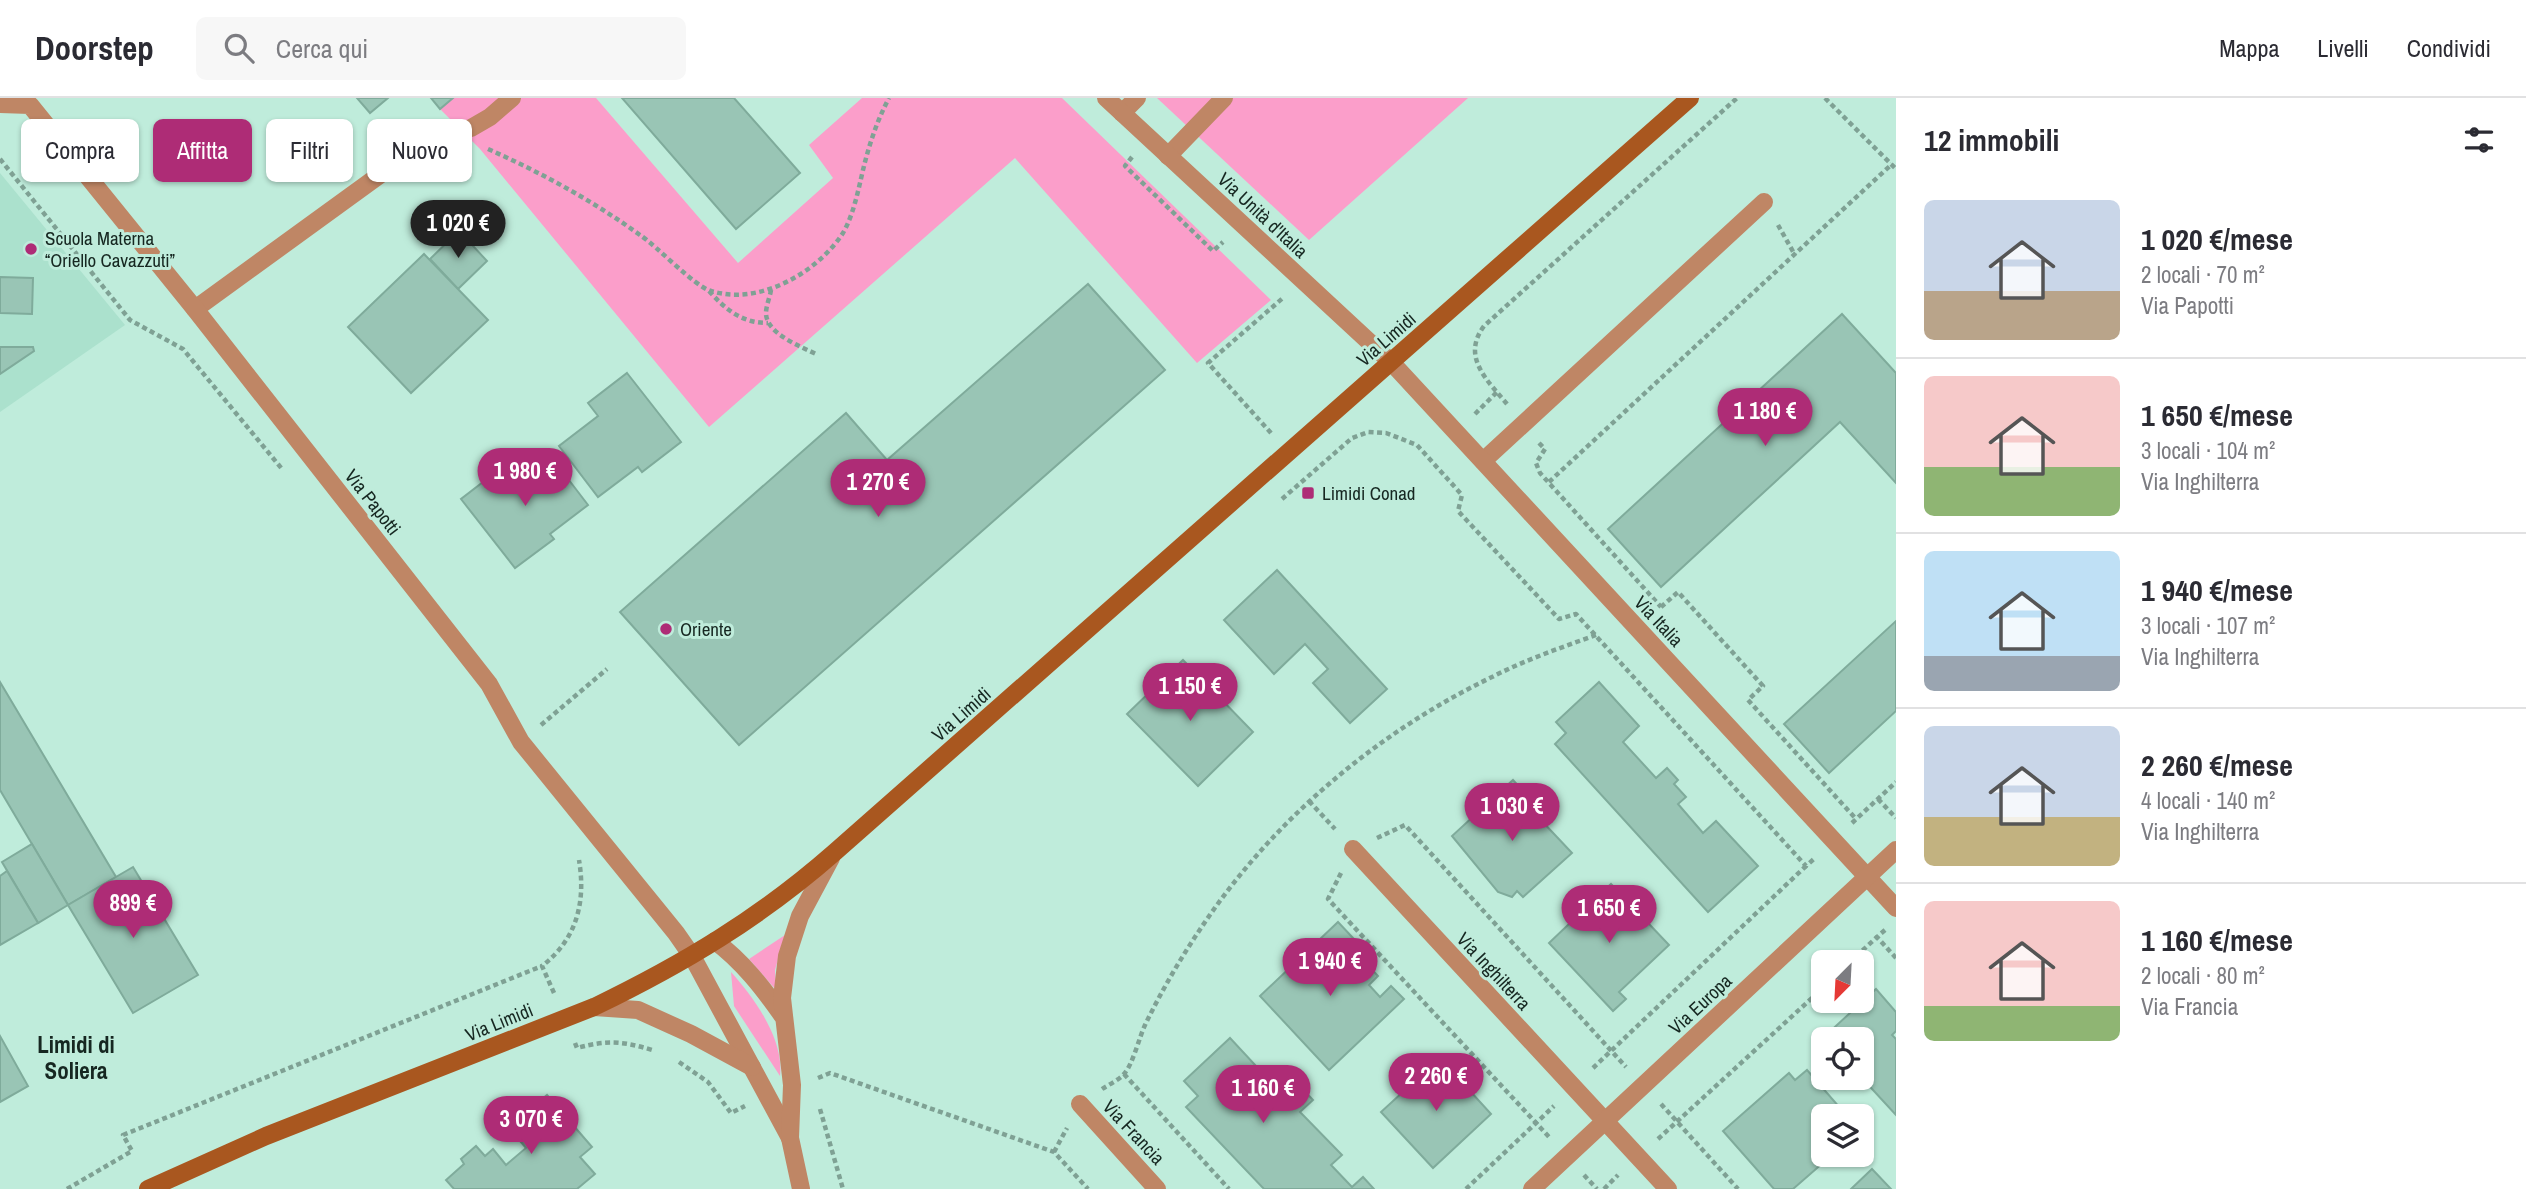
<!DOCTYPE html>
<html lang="it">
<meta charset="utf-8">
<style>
:root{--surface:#fff;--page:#f7f7f7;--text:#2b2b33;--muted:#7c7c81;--line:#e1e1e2;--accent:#ae2c76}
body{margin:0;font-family:"Archivo Narrow",sans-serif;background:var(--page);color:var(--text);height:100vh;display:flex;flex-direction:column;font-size:26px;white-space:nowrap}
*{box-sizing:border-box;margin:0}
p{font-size:23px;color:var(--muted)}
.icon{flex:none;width:38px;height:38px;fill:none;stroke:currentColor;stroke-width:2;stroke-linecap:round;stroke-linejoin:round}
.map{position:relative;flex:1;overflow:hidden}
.side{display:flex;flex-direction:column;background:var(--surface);width:630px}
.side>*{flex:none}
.top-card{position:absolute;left:21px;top:21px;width:665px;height:63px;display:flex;gap:14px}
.needle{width:46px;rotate:204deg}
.tools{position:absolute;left:1811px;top:852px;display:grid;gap:14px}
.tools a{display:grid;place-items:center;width:63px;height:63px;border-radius:10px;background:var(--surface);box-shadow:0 2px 5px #0004;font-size:35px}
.price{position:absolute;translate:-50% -60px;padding:0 16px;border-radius:24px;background:var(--accent);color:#fff;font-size:23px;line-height:46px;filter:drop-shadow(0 2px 4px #0008)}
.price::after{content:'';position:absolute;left:50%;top:42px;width:21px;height:16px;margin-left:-10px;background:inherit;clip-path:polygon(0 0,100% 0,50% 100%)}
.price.active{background:#222;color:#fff}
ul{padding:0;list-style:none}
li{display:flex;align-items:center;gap:21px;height:175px;padding:0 28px}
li+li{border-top:2px solid var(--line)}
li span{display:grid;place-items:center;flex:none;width:196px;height:140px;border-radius:10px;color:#555}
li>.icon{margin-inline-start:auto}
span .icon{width:84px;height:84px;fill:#fffc;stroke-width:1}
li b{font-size:30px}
h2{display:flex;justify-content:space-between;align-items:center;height:84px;padding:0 28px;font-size:30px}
.pill{padding:0 24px;border-radius:10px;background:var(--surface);box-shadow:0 2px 5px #0004;font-size:24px;line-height:63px}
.pill.active{background:var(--accent);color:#fff}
header{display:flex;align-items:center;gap:42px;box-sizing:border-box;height:98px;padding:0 35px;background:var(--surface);border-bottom:2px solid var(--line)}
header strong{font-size:33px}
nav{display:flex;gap:38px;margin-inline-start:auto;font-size:24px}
.search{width:490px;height:63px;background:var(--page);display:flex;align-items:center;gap:18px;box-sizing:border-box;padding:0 24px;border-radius:10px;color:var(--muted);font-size:26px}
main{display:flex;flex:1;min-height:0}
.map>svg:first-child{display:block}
.built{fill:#abe1cd}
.green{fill:#fb9eca}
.building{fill:#99c5b5;stroke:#7fab9b;stroke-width:2}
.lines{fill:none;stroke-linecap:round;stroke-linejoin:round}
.path{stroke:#7fa194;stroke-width:4.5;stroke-dasharray:5 3.5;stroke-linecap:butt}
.lane{stroke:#bf8665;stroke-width:18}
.street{stroke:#bf8665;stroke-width:18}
.secondary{stroke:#a9571f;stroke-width:18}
.poi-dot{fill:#ae2c76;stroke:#bfecdb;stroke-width:2.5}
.labels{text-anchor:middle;stroke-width:6;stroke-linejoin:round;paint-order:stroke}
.street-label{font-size:19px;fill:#162721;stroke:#bfecdb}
.poi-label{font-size:19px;fill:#162721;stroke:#bfecdb;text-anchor:start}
.quarter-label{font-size:23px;font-weight:bold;fill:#162721;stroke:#bfecdb}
</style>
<header>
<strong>Doorstep</strong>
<div class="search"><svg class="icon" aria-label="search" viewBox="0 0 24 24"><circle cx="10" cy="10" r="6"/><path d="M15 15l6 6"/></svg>Cerca qui</div>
<nav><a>Mappa</a><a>Livelli</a><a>Condividi</a></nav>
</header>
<main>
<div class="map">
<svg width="1896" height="1091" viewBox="0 0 1896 1091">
<rect width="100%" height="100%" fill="#bfecdb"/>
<!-- built -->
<path class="built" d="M 0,75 L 125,227 L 0,314 Z"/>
<!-- green -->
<g class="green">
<path d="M 453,0 L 596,0 L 738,165 L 833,80 L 809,47 L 862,0 L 1062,0 L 1271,202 L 1197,265 L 1015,60 L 709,329 L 480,51 L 440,11 Z"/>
<path d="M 1157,0 L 1468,0 L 1309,142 Z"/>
<path d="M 785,837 L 775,872 L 776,892 L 749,861 Z"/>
<path d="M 731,874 C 755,901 784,941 780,978 L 734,908 Z"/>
</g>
<!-- building -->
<g class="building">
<path d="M 357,0 L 388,0 L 370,15 Z"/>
<path d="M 431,0 L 453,0 L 440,11 Z"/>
<path d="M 622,0 L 734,0 L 800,75 L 736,131 Z"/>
<path d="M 459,133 L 487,163 L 458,191 L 430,161 Z"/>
<path d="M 424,156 L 488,222 L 411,295 L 348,229 Z"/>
<path d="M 0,179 L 33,180 L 32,216 L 0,215 Z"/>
<path d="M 1088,186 L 1165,272 L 739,647 L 620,514 L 846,315 L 887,362 Z"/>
<path d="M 1842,216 L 1896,275 L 1896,385 L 1840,324 L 1661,489 L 1608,431 Z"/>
<path d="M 0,249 L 33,249 L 34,253 L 0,276 Z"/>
<path d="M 627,275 L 681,344 L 642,374 L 638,369 L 598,399 L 559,348 L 598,318 L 588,305 Z"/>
<path d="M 549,356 L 588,407 L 550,436 L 554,441 L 515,470 L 461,401 L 500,371 L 511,385 Z"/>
<path d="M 1277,472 L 1387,591 L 1350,625 L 1313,585 L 1328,571 L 1305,546 L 1274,576 L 1224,522 Z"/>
<path d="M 1896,523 L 1896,613 L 1829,675 L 1784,626 Z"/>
<path d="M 1183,562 L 1253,634 L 1198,688 L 1127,616 Z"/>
<path d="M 0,584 L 116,779 L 68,807 L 0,692 Z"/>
<path d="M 1599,584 L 1639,628 L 1623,644 L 1656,680 L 1667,670 L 1678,682 L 1674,686 L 1686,699 L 1678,706 L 1703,735 L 1716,723 L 1758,768 L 1708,814 L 1555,646 L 1566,635 L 1556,624 Z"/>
<path d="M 1513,682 L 1544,716 L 1539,720 L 1572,755 L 1523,799 L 1517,793 L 1512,799 L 1498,794 L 1452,738 Z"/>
<path d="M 32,746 L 68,807 L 38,825 L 2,764 Z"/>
<path d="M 133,769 L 198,877 L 133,915 L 68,807 Z"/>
<path d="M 7,773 L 38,825 L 0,847 L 0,778 Z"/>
<path d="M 1611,786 L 1669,847 L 1619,894 L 1626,901 L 1613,913 L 1549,845 Z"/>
<path d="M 1338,824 L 1353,840 L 1347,845 L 1378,878 L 1369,887 L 1380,899 L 1391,888 L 1404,901 L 1329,972 L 1260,898 Z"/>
<path d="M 1876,891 L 1896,914 L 1896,933 L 1892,937 L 1896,941 L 1896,1017 L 1862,980 L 1862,942 L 1827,942 L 1824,939 Z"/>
<path d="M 0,938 L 28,988 L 0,1004 Z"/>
<path d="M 1230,940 L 1283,997 L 1296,984 L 1313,1002 L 1300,1014 L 1342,1057 L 1331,1067 L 1352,1089 L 1363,1079 L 1374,1091 L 1264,1091 L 1186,1009 L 1198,998 L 1184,983 Z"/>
<path d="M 1440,960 L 1491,1016 L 1433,1070 L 1381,1014 Z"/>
<path d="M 1807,972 L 1847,1018 L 1824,1018 L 1824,1057 L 1832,1057 L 1793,1091 L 1774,1091 L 1723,1033 L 1789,975 L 1795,982 Z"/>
<path d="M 547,997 L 592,1049 L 580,1059 L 595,1076 L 577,1091 L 454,1091 L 446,1082 L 464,1066 L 461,1061 L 476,1048 L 485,1058 L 493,1051 L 506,1067 L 526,1050 L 509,1030 Z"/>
<path d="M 1872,1071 L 1891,1091 L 1851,1091 Z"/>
</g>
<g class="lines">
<!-- path -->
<g class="path">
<path d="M 1825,0 L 1896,71"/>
<path d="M 488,51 C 542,75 593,103 640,137 C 658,149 694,188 711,193 C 759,208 817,175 843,135 C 855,114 859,87 865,64 C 871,41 878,21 889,0"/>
<path d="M 1132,59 L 1125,68 L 1213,153 L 1223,144"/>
<path d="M 0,61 L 130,222 L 183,251 L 282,371"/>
<path d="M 1778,127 L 1795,157"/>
<path d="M 771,192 C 770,199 766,208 766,215 C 766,236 802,249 818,257"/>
<path d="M 709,193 C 726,212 742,225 768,225"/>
<path d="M 1507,306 C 1487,282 1461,259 1484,228 L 1737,0"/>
<path d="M 1475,316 L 1497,294"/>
<path d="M 1271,335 L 1208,265 L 1284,199"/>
<path d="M 1539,345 L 1545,351 L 1536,365 L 1540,375 L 1661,509"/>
<path d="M 1549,384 L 1892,66"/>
<path d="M 1282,401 L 1352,340 L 1368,334 L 1386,335 L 1417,347 L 1462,397 L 1458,413 L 1559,521 L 1576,516 L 1806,768 L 1815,760"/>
<path d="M 1661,509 L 1678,494 L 1763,588 L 1748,602 L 1856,721"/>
<path d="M 541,627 L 607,571"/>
<path d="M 1878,701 L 1896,720"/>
<path d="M 1309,703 L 1335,731"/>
<path d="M 1852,725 L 1896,684"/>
<path d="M 1377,740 L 1405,727 L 1626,969"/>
<path d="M 1341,775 L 1328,801 L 1550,1040"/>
<path d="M 1885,832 L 1877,839 L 1896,860"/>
<path d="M 1850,864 L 1877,839"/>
<path d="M 554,895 L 542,868 C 577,841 586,804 579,762"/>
<path d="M 575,945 L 577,950 C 606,942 623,943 652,952"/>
<path d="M 679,964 L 708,984 L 731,1015 L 745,1008"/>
<path d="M 1593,970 L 1806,768"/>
<path d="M 1124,976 L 1229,1091"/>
<path d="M 818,980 L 830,975 L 1054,1054 L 1088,1091"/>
<path d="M 1102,991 C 1108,987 1119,982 1124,976 C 1133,966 1139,940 1145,927 C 1161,894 1180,861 1201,830 C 1272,723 1376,635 1492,579 C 1525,562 1560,550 1596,537"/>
<path d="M 1661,1006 L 1738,1091"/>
<path d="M 820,1011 L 843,1091"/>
<path d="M 1658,1041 L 1824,889"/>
<path d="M 1054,1054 L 1067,1030"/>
<path d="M 1584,1077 L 1597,1091"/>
<path d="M 67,1091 L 132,1053 L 123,1037 L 542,868"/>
<path d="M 1466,1091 L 1554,1008"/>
<path d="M 1604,1091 L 1618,1077"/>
</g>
<!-- lane -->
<g class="lane">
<path d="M 1122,15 L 1137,0"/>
<path d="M 1168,58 L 1224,0"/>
<path d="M 195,211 L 425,44 L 471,30 L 490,19 L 512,0"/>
<path d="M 1483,363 L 1764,104"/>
</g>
<!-- street -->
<g class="street">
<path d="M 1106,0 L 1392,265 L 1896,810"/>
<path d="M 0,6 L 30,7 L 195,211 L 489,586 L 521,644 L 676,835 L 692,858 L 790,1040"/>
<path d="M 1353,751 L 1668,1091"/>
<path d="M 715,843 C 742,863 763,890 782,917"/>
<path d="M 594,909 L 638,912 L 691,936 L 752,969"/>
<path d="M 1080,1006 L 1157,1091"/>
<path d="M 801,1091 L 790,1040 L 792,987 L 782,900 L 787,858 L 800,818 L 831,760"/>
<path d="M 1532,1091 L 1896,752"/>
</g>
<!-- secondary -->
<path class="secondary" d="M 148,1091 L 266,1038 L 594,909 C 683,866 760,820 835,754 L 1690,0"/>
</g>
<!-- markers -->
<g class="poi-dot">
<circle cx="31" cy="151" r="7"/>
<rect x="1301" y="388" width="14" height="14" rx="3.5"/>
<circle cx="666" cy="531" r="7"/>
</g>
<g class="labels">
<!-- street labels -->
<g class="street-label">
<text transform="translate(1263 117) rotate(43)" y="7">Via Unità d'Italia</text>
<text transform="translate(1386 241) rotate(-41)" y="7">Via Limidi</text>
<text transform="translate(373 404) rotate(52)" y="7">Via Papotti</text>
<text transform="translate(1659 523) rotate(47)" y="7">Via Italia</text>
<text transform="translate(961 616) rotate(-41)" y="7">Via Limidi</text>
<text transform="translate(1494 873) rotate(47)" y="7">Via Inghilterra</text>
<text transform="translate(1700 906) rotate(-43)" y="7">Via Europa</text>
<text transform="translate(499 924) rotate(-22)" y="7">Via Limidi</text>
<text transform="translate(1134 1034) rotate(47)" y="7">Via Francia</text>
</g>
<!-- poi labels -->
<g class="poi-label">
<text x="45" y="147">Scuola Materna<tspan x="45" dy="22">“Oriello Cavazzuti”</tspan></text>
<text x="1322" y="402">Limidi Conad</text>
<text x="680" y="538">Oriente</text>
</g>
<!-- quarter labels -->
<g class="quarter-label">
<text x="76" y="955">Limidi di<tspan x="76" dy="26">Soliera</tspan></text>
</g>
</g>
</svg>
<div class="tools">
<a><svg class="needle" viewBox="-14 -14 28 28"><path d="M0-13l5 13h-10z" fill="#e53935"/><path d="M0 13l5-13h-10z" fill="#7c7c81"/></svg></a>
<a><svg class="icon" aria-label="locate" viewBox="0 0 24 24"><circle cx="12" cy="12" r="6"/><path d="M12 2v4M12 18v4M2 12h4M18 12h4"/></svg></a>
<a><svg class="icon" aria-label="layers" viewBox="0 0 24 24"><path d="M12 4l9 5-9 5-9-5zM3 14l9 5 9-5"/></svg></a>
</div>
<b class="price active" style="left:458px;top:162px">1 020 €</b>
<b class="price" style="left:1765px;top:350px">1 180 €</b>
<b class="price" style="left:525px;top:410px">1 980 €</b>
<b class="price" style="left:878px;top:421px">1 270 €</b>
<b class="price" style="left:1190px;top:625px">1 150 €</b>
<b class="price" style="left:1512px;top:745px">1 030 €</b>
<b class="price" style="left:133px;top:842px">899 €</b>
<b class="price" style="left:1609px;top:847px">1 650 €</b>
<b class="price" style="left:1330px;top:900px">1 940 €</b>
<b class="price" style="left:1436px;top:1015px">2 260 €</b>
<b class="price" style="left:1263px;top:1027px">1 160 €</b>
<b class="price" style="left:531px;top:1058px">3 070 €</b>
<div class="top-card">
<a class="pill">Compra</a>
<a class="pill active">Affitta</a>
<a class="pill">Filtri</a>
<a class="pill">Nuovo</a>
</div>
</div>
<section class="side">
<h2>12 immobili<svg class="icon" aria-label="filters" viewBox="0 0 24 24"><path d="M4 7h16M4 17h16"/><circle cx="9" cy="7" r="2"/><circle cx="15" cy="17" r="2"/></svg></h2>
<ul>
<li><span style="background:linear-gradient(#c9d6e8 65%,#b9a48a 0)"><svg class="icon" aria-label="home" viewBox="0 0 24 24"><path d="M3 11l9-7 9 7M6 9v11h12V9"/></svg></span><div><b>1 020 €/mese</b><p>2 locali · 70 m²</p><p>Via Papotti</p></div></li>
<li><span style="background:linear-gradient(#f6c9c9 65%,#8fb573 0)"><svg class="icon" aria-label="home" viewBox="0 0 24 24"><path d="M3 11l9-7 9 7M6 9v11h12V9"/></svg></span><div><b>1 650 €/mese</b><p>3 locali · 104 m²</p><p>Via Inghilterra</p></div></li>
<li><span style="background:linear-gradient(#bfe0f5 75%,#9aa5b1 0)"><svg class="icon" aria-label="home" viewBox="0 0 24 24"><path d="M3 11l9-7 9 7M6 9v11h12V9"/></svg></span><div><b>1 940 €/mese</b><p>3 locali · 107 m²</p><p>Via Inghilterra</p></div></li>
<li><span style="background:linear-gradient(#c9d6e8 65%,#c2b280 0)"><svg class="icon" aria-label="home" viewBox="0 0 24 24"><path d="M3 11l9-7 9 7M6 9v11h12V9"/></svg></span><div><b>2 260 €/mese</b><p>4 locali · 140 m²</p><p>Via Inghilterra</p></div></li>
<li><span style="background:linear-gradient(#f6c9c9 75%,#8fb573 0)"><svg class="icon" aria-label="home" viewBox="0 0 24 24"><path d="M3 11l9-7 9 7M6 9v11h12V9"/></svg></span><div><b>1 160 €/mese</b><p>2 locali · 80 m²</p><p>Via Francia</p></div></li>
</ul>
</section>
</main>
